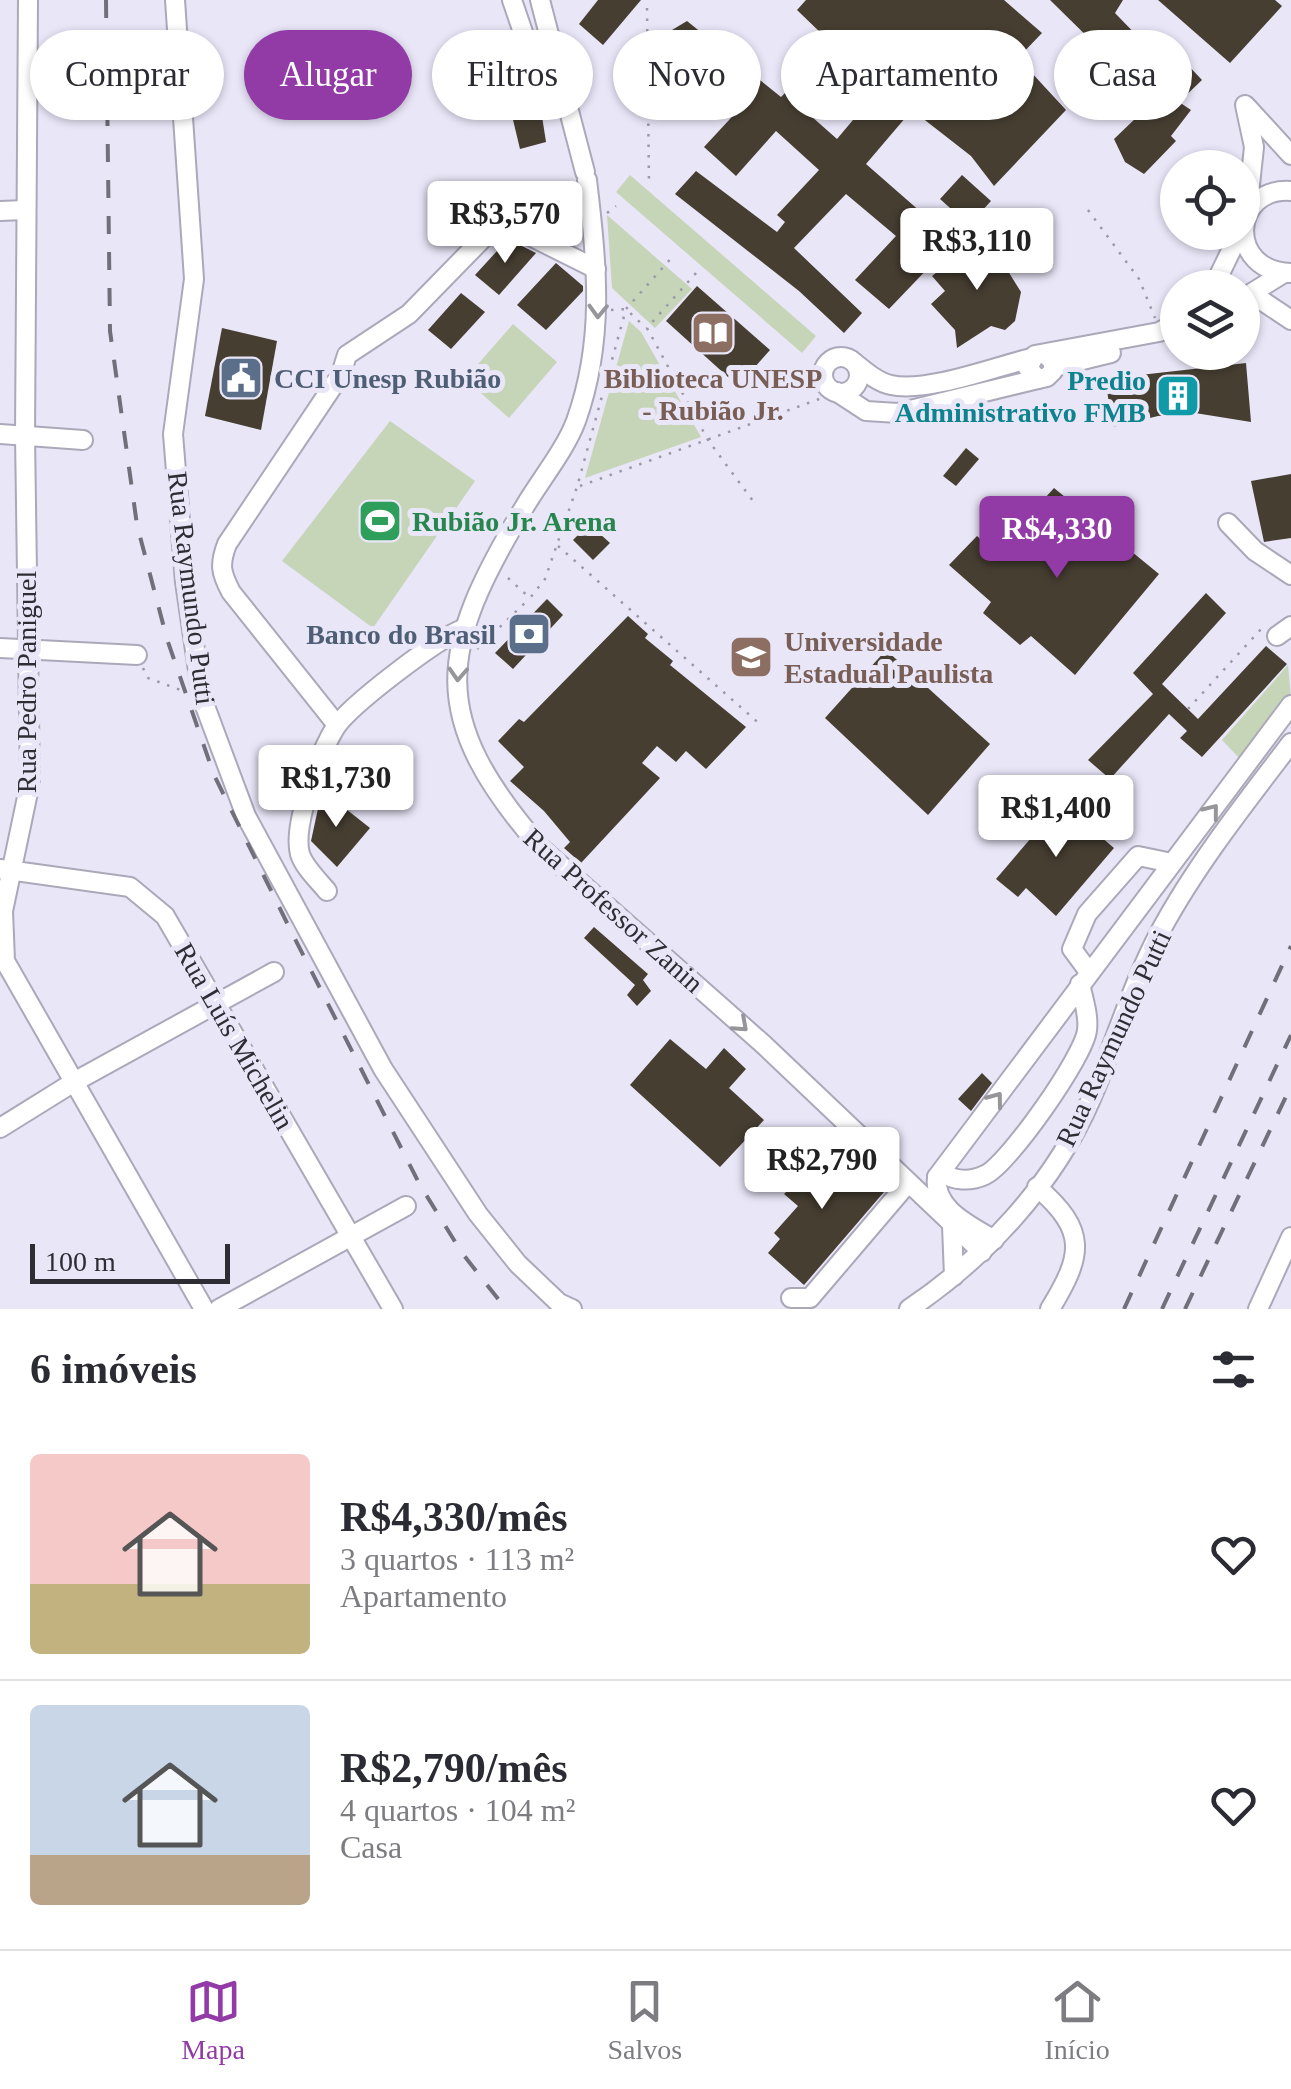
<!DOCTYPE html>
<html lang="pt">
<meta charset="utf-8">
<style>
:root{--surface:#fff;--page:#f7f7f7;--text:#2b2b33;--muted:#7c7c81;--line:#e1e1e2;--accent:#923aa6}
body{margin:0;font-family:"Times New Roman",serif;background:var(--page);color:var(--text);height:100vh;display:flex;flex-direction:column;font-size:38px;white-space:nowrap}
*{box-sizing:border-box;margin:0}
p{font-size:32px;color:var(--muted)}
.icon{flex:none;width:55px;height:55px;fill:none;stroke:currentColor;stroke-width:2;stroke-linecap:round;stroke-linejoin:round}
.map{position:relative;height:1309px;overflow:hidden}
.drawer{display:flex;flex-direction:column;background:var(--surface);flex:1}
.drawer>*{flex:none}
.banner{position:absolute;left:30px;top:30px;width:1232px;height:90px;display:flex;gap:20px}
.fabs{position:absolute;left:1160px;top:150px;display:grid;gap:20px}
.fabs a{display:grid;place-items:center;width:100px;height:100px;border-radius:50%;background:var(--surface);box-shadow:0 2px 8px #0004;font-size:50px}
.scale{position:absolute;left:30px;bottom:25px;width:200px;box-sizing:border-box;padding-left:10px;border:5px solid #2e2d34;border-top:0;font-size:28px;line-height:35px;white-space:nowrap;color:#2e2d34;-webkit-text-stroke:8px #e9e6f8;paint-order:stroke}
.price{position:absolute;translate:-50% -85px;padding:0 22px;border-radius:10px;background:#fff;color:#222;font-size:32px;line-height:65px;filter:drop-shadow(0 2px 5px #0008)}
.price::after{content:'';position:absolute;left:50%;top:60px;width:30px;height:22px;margin-left:-15px;background:inherit;clip-path:polygon(0 0,100% 0,50% 100%)}
.price.on{background:var(--accent);color:#fff}
ul{padding:0;list-style:none}
li{display:flex;align-items:center;gap:30px;height:250px;padding:0 30px}
li+li{border-top:2px solid var(--line)}
li span{display:grid;place-items:center;flex:none;width:280px;height:200px;border-radius:10px;color:#555}
li>.icon{margin-inline-start:auto}
span .icon{width:120px;height:120px;fill:#fffc;stroke-width:1}
li b{font-size:42px}
h2{display:flex;justify-content:space-between;align-items:center;height:120px;padding:0 30px;font-size:42px}
.pill{padding:0 35px;border-radius:45px;background:var(--surface);box-shadow:0 2px 8px #0004;font-size:35px;line-height:90px}
.pill.on{background:var(--accent);color:#fff}
.dock{display:flex;justify-content:space-around;align-items:center;height:140px;border-top:2px solid var(--line);background:var(--surface);font-size:28px;color:var(--muted)}
.dock a{display:grid;justify-items:center;gap:5px}
.dock .on{color:var(--accent)}
.map>svg:first-child{display:block}
.green{fill:#c6d5b8}
.building{fill:#463e31}
.lines{fill:none;stroke-linecap:round;stroke-linejoin:round}
.minor-casing{stroke:#aba8b9;stroke-width:22}
.path{stroke:#9b99a6;stroke-width:2.5;stroke-dasharray:2.5 8;stroke-linecap:butt}
.minor{stroke:#fff;stroke-width:18}
.rail{stroke:#706f7a;stroke-width:4;stroke-dasharray:18 18;stroke-linecap:butt}
.oneway{stroke:#96969a}
.labels{text-anchor:middle;stroke-width:10;stroke-linejoin:round;paint-order:stroke}
.service-label{font-size:28px;font-weight:bold;fill:#4e5e75;stroke:#e9e6f8;text-anchor:start}
.education-label{font-size:28px;font-weight:bold;fill:#785e54;stroke:#e9e6f8}
.culture-label{font-size:28px;font-weight:bold;fill:#0d838f;stroke:#e9e6f8;text-anchor:end}
.leisure-label{font-size:28px;font-weight:bold;fill:#27864d;stroke:#e9e6f8;text-anchor:start}
.street-label{font-size:28px;fill:#2e2d34;stroke:#e9e6f8}
</style>
<div class="map">
<svg width="1291" height="1309" viewBox="0 0 1291 1309">
<rect width="100%" height="100%" fill="#e9e6f8"/>
<!-- green -->
<g class="green">
<path d="M 630,175 L 816,336 L 802,353 L 616,192 Z"/>
<path d="M 607,215 L 692,289 L 655,328 L 612,288 Z"/>
<path d="M 629,321 L 641,332 L 701,437 L 585,478 Z"/>
<path d="M 513,324 L 557,362 L 509,418 L 465,379 Z"/>
<path d="M 390,421 L 475,481 L 373,628 L 282,561 Z"/>
<path d="M 1288,665 L 1291,698 L 1240,759 L 1222,740 Z"/>
</g>
<!-- building -->
<g class="building">
<path d="M 598,0 L 641,0 L 603,45 L 579,24 Z"/>
<path d="M 806,0 L 1004,0 L 1042,33 L 1018,58 L 1066,110 L 994,186 L 971,156 L 912,110 L 866,164 L 922,213 L 917,216 L 930,231 L 957,238 L 889,309 L 855,280 L 896,236 L 846,194 L 794,248 L 862,313 L 844,333 L 799,291 L 675,194 L 696,171 L 777,232 L 785,222 L 777,215 L 819,170 L 776,131 L 736,176 L 704,147 L 742,106 L 673,50 L 672,30 L 687,21 L 781,97 L 785,93 L 837,139 L 879,89 L 797,10 Z"/>
<path d="M 1050,0 L 1123,0 L 1115,13 L 1170,70 L 1185,62 L 1202,80 L 1179,102 L 1191,110 L 1171,136 L 1176,141 L 1144,174 L 1125,162 L 1114,139 L 1139,115 L 1163,111 Z"/>
<path d="M 1158,0 L 1275,0 L 1282,6 L 1230,63 Z"/>
<path d="M 529,76 L 541,110 L 546,142 L 520,149 L 503,78 Z"/>
<path d="M 962,175 L 991,201 L 969,225 L 940,199 Z"/>
<path d="M 508,239 L 536,253 L 499,295 L 475,275 Z"/>
<path d="M 976,242 L 993,247 L 1021,292 L 1015,321 L 1005,330 L 991,326 L 957,348 L 955,330 L 931,304 L 945,291 L 932,276 Z"/>
<path d="M 556,263 L 583,286 L 583,291 L 546,330 L 517,305 Z"/>
<path d="M 697,286 L 770,350 L 738,386 L 666,321 Z"/>
<path d="M 461,293 L 485,312 L 451,349 L 428,330 Z"/>
<path d="M 222,328 L 277,341 L 261,430 L 205,416 Z"/>
<path d="M 1246,363 L 1251,422 L 1195,413 L 1158,416 L 1113,427 L 1105,379 Z"/>
<path d="M 966,448 L 979,459 L 956,486 L 943,476 Z"/>
<path d="M 1291,474 L 1291,538 L 1264,542 L 1251,481 Z"/>
<path d="M 1054,488 L 1159,574 L 1075,675 L 1031,636 L 1020,645 L 983,613 L 991,602 L 949,565 L 977,536 L 996,553 Z"/>
<path d="M 589,524 L 610,543 L 593,560 L 573,540 Z"/>
<path d="M 1206,593 L 1226,613 L 1162,684 L 1198,719 L 1266,646 L 1287,664 L 1202,757 L 1180,738 L 1187,731 L 1169,714 L 1110,779 L 1088,760 L 1153,694 L 1133,673 Z"/>
<path d="M 547,599 L 563,615 L 513,669 L 495,653 Z"/>
<path d="M 628,616 L 648,634 L 645,638 L 673,661 L 670,665 L 746,727 L 706,769 L 686,751 L 676,762 L 657,746 L 642,763 L 660,778 L 581,863 L 564,848 L 570,842 L 544,811 L 510,781 L 524,767 L 498,741 L 519,719 L 524,722 Z"/>
<path d="M 886,650 L 990,744 L 928,815 L 825,718 Z"/>
<path d="M 322,790 L 370,828 L 337,867 L 311,841 Z"/>
<path d="M 1061,803 L 1114,848 L 1056,916 L 1026,888 L 1018,897 L 996,879 Z"/>
<path d="M 594,927 L 648,974 L 643,980 L 651,991 L 637,1006 L 627,995 L 635,985 L 584,938 Z"/>
<path d="M 670,1039 L 706,1069 L 724,1048 L 746,1069 L 729,1088 L 764,1120 L 720,1167 L 630,1085 Z"/>
<path d="M 982,1073 L 992,1083 L 971,1111 L 958,1099 Z"/>
<path d="M 831,1148 L 864,1178 L 873,1176 L 884,1192 L 804,1285 L 768,1253 L 780,1239 L 774,1233 L 798,1206 L 784,1194 L 796,1182 L 791,1176 L 816,1151 Z"/>
</g>
<g class="lines">
<defs>
<g id="minor">
<path d="M 28,0 L 25,435 L 30,783 L 3,911 L 5,961 L 204,1309"/>
<path d="M 175,0 L 194,279 L 173,434 L 185,582 L 202,698 L 246,816 L 383,1069 L 478,1214 L 518,1264 L 559,1303 L 572,1309"/>
<path d="M 512,0 L 527,44 L 563,83"/>
<path d="M 540,0 L 585,172"/>
<path d="M 1245,105 L 1254,147 L 1247,213"/>
<path d="M 1247,107 L 1291,155"/>
<path d="M 587,180 C 597,264 605,340 576,421 C 565,450 541,479 525,506 C 438,650 426,716 541,848 L 763,1044 L 982,1252"/>
<path d="M 1291,191 C 1230,187 1227,272 1291,273"/>
<path d="M 0,211 L 25,210"/>
<path d="M 1213,288 L 1240,232"/>
<path d="M 1252,294 L 1291,320"/>
<path d="M 1242,299 L 1284,273"/>
<path d="M 1045,354 L 1053,362 L 1053,371 L 1047,377 L 1038,379 L 1028,368 L 1035,355 L 1159,332 L 1178,322"/>
<circle cx="841" cy="375" r="18"/>
<path d="M 851,360 C 863,369 876,382 891,385 C 926,393 995,367 1031,358"/>
<path d="M 1054,367 L 1111,353"/>
<path d="M 837,392 L 866,411 L 898,413 L 1038,379"/>
<path d="M 0,434 L 83,440"/>
<path d="M 1228,523 L 1255,551 L 1291,575"/>
<path d="M 1277,636 L 1291,626"/>
<path d="M 0,648 L 137,655"/>
<path d="M 337,725 L 231,592 C 221,573 219,565 227,544 L 341,374 L 347,355 L 409,314 L 493,228 L 506,224 L 596,269"/>
<path d="M 0,869 L 130,887 L 165,916 L 393,1309"/>
<path d="M 327,891 C 318,880 304,867 300,854 C 292,825 320,753 335,728 C 350,705 437,639 463,629"/>
<path d="M 1089,972 L 1072,949 L 1087,914 L 1138,856 L 1172,863"/>
<path d="M 0,1128 L 74,1082 L 274,972"/>
<path d="M 941,1172 C 954,1181 970,1182 985,1175 C 1008,1165 1085,1055 1087,1030 C 1089,1015 1083,998 1080,984"/>
<path d="M 937,1177 L 1291,705"/>
<path d="M 937,1177 C 933,1209 970,1225 994,1240"/>
<path d="M 1037,1187 C 1088,1231 1083,1255 1050,1309"/>
<path d="M 952,1226 L 954,1276"/>
<path d="M 791,1298 L 810,1298 L 908,1183"/>
<path d="M 219,1309 L 406,1206"/>
<path d="M 909,1309 C 985,1258 1054,1184 1091,1099 C 1115,1043 1132,984 1161,930 C 1196,865 1246,802 1291,743"/>
<path d="M 1258,1309 L 1291,1237"/>
</g>
</defs>
<!-- minor casing -->
<use href="#minor" class="minor-casing"/>
<!-- path -->
<g class="path">
<path d="M 647,8 L 649,185"/>
<path d="M 1088,210 L 1139,279 L 1155,318"/>
<path d="M 607,213 L 616,206"/>
<path d="M 696,273 L 647,328 L 708,440 L 753,501"/>
<path d="M 611,310 L 626,309 L 645,327"/>
<path d="M 580,486 L 822,398"/>
<path d="M 558,546 L 762,726"/>
<path d="M 508,578 L 530,598 L 545,579 L 577,487 L 626,309 L 674,255"/>
<path d="M 477,649 L 529,599"/>
<path d="M 143,668 L 148,678 L 186,692"/>
<path d="M 1188,709 L 1263,627"/>
</g>
<!-- minor -->
<use href="#minor" class="minor"/>
<!-- rail -->
<g class="rail">
<path d="M 106,0 L 110,331 L 137,525 L 167,639 L 214,775 L 293,935 L 420,1185 L 462,1253 L 506,1309"/>
<path d="M 1124,1309 L 1291,946"/>
<path d="M 1162,1309 L 1291,1035"/>
<path d="M 1185,1309 L 1291,1086"/>
</g>
</g>
<!-- one-way arrows -->
<defs><path id="oneway-chevron" d="M-2-3.5L2.5 0L-2 3.5" fill="none" stroke-width="1.6" stroke-linecap="round" stroke-linejoin="round" transform="scale(2.5)"/></defs>
<g class="oneway">
<use href="#oneway-chevron" transform="translate(598 311) rotate(92)"/>
<use href="#oneway-chevron" transform="translate(458 674) rotate(93)"/>
<use href="#oneway-chevron" transform="translate(1212 811) rotate(-52)"/>
<use href="#oneway-chevron" transform="translate(741 1025) rotate(42)"/>
<use href="#oneway-chevron" transform="translate(996 1099) rotate(-53)"/>
</g>
<!-- icons -->
<defs>
<symbol id="library-square" viewBox="-11 -11 22 22"><rect x="-9" y="-9" width="18" height="18" rx="4" fill="#8d6e63" stroke="#e9e6f8"/><path d="M-6-4Q-3-5.5-.7-3.5V5Q-3 3-6 4ZM6-4Q3-5.5 .7-3.5V5Q3 3 6 4Z" fill="#fff"/></symbol>
<symbol id="civic-square" viewBox="-11 -11 22 22"><rect x="-9" y="-9" width="18" height="18" rx="4" fill="#5c6f8a" stroke="#e9e6f8"/><path d="M-.6-6.5H3V-4.5H.6V-3L4-1V1h2V6H-6V1h2V-1L-.6-3ZM-1.2 2.5V6h2.4V2.5Z" fill="#fff"/></symbol>
<symbol id="building-square" viewBox="-11 -11 22 22"><rect x="-9" y="-9" width="18" height="18" rx="4" fill="#0f9aa8" stroke="#e9e6f8"/><path d="M-4-6H4V6H1V3H-1V6H-4ZM-2.5-4.3h1.7v1.8h-1.7ZM.8-4.3h1.7v1.8H.8ZM-2.5-1h1.7V.8h-1.7ZM.8-1h1.7V.8H.8Z" fill="#fff"/></symbol>
<symbol id="stadium-square" viewBox="-11 -11 22 22"><rect x="-9" y="-9" width="18" height="18" rx="4" fill="#2e9e5b" stroke="#e9e6f8"/><path d="M0-5a6.5 5 0 1 0 0 10a6.5 5 0 1 0 0-10ZM-3.5-1.8h7v3.6h-7Z" fill="#fff"/></symbol>
<symbol id="bank-square" viewBox="-11 -11 22 22"><rect x="-9" y="-9" width="18" height="18" rx="4" fill="#5c6f8a" stroke="#e9e6f8"/><path d="M-6-4H6V4H-6ZM0-2.3a2.3 2.3 0 1 0 0 4.6a2.3 2.3 0 1 0 0-4.6Z" fill="#fff"/></symbol>
<symbol id="university-square" viewBox="-11 -11 22 22"><rect x="-9" y="-9" width="18" height="18" rx="4" fill="#8d6e63" stroke="#e9e6f8"/><path d="M0-5L7-2L0 1L-7-2ZM-4 1L0 2.5L4 1V4Q0 6-4 4Z" fill="#fff"/></symbol>
</defs>
<g fill-rule="evenodd">
<use href="#library-square" x="688" y="308" width="50" height="50"/>
<use href="#civic-square" x="216" y="353" width="50" height="50"/>
<use href="#building-square" x="1153" y="371" width="50" height="50"/>
<use href="#stadium-square" x="355" y="496" width="50" height="50"/>
<use href="#bank-square" x="504" y="609" width="50" height="50"/>
<use href="#university-square" x="726" y="632" width="50" height="50"/>
</g>
<g class="labels">
<!-- service labels -->
<g class="service-label">
<text x="274" y="388">CCI Unesp Rubião</text>
<text x="496" y="644" text-anchor="end">Banco do Brasil</text>
</g>
<!-- education labels -->
<g class="education-label">
<text x="713" y="388">Biblioteca UNESP<tspan x="713" dy="32">- Rubião Jr.</tspan></text>
<text x="784" y="651" text-anchor="start">Universidade<tspan x="784" dy="32">Estadual Paulista</tspan></text>
</g>
<!-- culture labels -->
<g class="culture-label">
<text x="1146" y="390">Predio<tspan x="1146" dy="32">Administrativo FMB</tspan></text>
</g>
<!-- leisure labels -->
<g class="leisure-label">
<text x="412" y="531">Rubião Jr. Arena</text>
</g>
<!-- street labels -->
<g class="street-label">
<text transform="translate(192 588) rotate(83)" y="10">Rua Raymundo Putti</text>
<text transform="translate(26 682) rotate(-90)" y="10">Rua Pedro Paniguel</text>
<text transform="translate(614 910) rotate(42)" y="10">Rua Professor Zanin</text>
<text transform="translate(235 1036) rotate(60)" y="10">Rua Luís Michelin</text>
<text transform="translate(1113 1038) rotate(-65)" y="10">Rua Raymundo Putti</text>
</g>
</g>
</svg>
<div class="fabs">
<a><svg class="icon" aria-label="locate" viewBox="0 0 24 24"><circle cx="12" cy="12" r="6"/><path d="M12 2v4M12 18v4M2 12h4M18 12h4"/></svg></a>
<a><svg class="icon" aria-label="layers" viewBox="0 0 24 24"><path d="M12 4l9 5-9 5-9-5zM3 14l9 5 9-5"/></svg></a>
</div>
<div class="scale">100 m</div>
<b class="price" style="left:505px;top:266px">R$3,570</b>
<b class="price" style="left:977px;top:293px">R$3,110</b>
<b class="price on" style="left:1057px;top:581px">R$4,330</b>
<b class="price" style="left:336px;top:830px">R$1,730</b>
<b class="price" style="left:1056px;top:860px">R$1,400</b>
<b class="price" style="left:822px;top:1212px">R$2,790</b>
<div class="banner">
<a class="pill">Comprar</a>
<a class="pill on">Alugar</a>
<a class="pill">Filtros</a>
<a class="pill">Novo</a>
<a class="pill">Apartamento</a>
<a class="pill">Casa</a>
</div>
</div>
<section class="drawer">
<h2>6 imóveis<svg class="icon" aria-label="filters" viewBox="0 0 24 24"><path d="M4 7h16M4 17h16"/><circle cx="9" cy="7" r="2"/><circle cx="15" cy="17" r="2"/></svg></h2>
<ul>
<li><span style="background:linear-gradient(#f6c9c9 65%,#c2b280 0)"><svg class="icon" aria-label="home" viewBox="0 0 24 24"><path d="M3 11l9-7 9 7M6 9v11h12V9"/></svg></span><div><b>R$4,330/mês</b><p>3 quartos · 113 m²</p><p>Apartamento</p></div><svg class="icon" aria-label="heart" viewBox="0 0 24 24"><path d="M12 20l-8-8c-3-5 5-10 8-4 3-6 11-1 8 4z"/></svg></li>
<li><span style="background:linear-gradient(#c9d6e8 75%,#b9a48a 0)"><svg class="icon" aria-label="home" viewBox="0 0 24 24"><path d="M3 11l9-7 9 7M6 9v11h12V9"/></svg></span><div><b>R$2,790/mês</b><p>4 quartos · 104 m²</p><p>Casa</p></div><svg class="icon" aria-label="heart" viewBox="0 0 24 24"><path d="M12 20l-8-8c-3-5 5-10 8-4 3-6 11-1 8 4z"/></svg></li>
</ul>
</section>
<nav class="dock">
<a class="on"><svg class="icon" aria-label="map" viewBox="0 0 24 24"><path d="M3 6l6-2 6 2 6-2v14l-6 2-6-2-6 2zM9 4v14M15 6v14"/></svg>Mapa</a>
<a><svg class="icon" aria-label="saved" viewBox="0 0 24 24"><path d="M7 4h10v16l-5-4-5 4z"/></svg>Salvos</a>
<a><svg class="icon" aria-label="home" viewBox="0 0 24 24"><path d="M3 11l9-7 9 7M6 9v11h12V9"/></svg>Início</a>
</nav>
